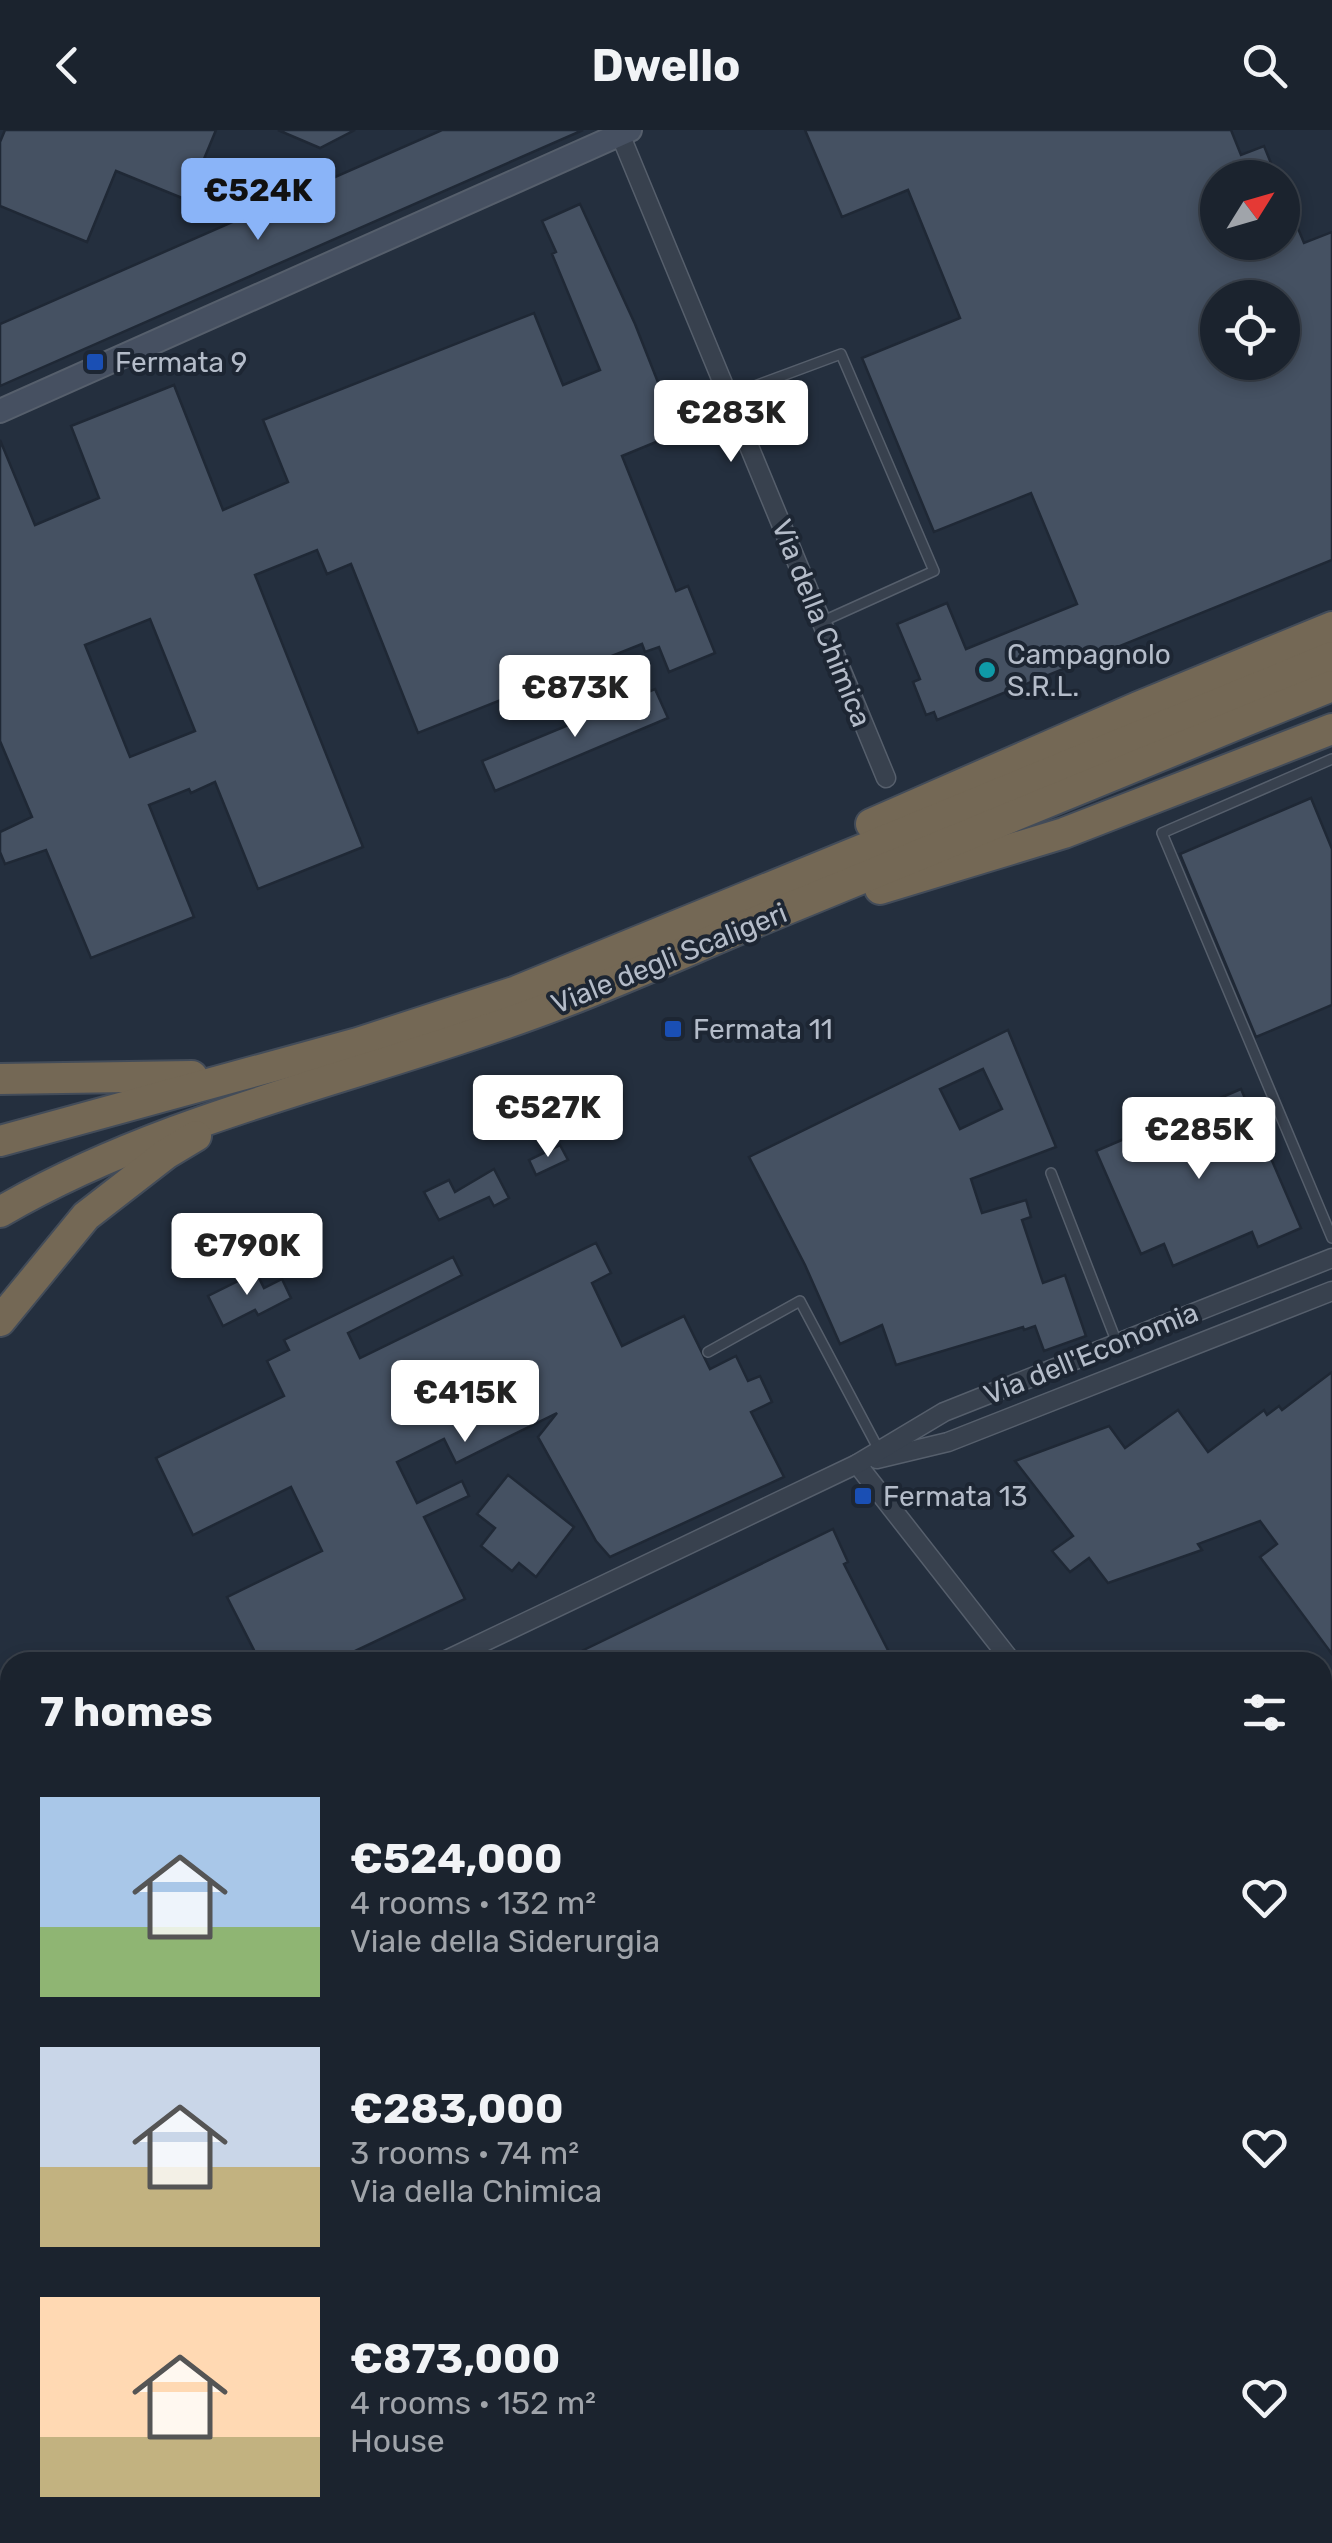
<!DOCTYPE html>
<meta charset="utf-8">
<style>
:root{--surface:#1b232e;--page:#242b36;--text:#f1f3f6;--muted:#a0a4aa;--line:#39404a;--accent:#8ab4f8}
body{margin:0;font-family:Rubik,sans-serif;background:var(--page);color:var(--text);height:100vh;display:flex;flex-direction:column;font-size:38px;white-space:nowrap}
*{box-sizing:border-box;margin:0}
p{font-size:32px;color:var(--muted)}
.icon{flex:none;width:55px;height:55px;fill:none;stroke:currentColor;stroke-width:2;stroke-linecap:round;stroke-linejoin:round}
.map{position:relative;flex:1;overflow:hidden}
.drawer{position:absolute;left:0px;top:1522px;width:1332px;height:892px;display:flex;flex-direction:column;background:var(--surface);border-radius:30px 30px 0 0;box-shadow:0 5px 15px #0003,0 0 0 2px var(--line)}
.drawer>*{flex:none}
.needle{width:65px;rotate:53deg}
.tools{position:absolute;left:1200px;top:30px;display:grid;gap:20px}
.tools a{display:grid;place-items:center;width:100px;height:100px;border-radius:50%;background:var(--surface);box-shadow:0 5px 15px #0003,0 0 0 2px var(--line);font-size:50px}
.price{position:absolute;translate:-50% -85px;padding:0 22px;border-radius:10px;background:#fff;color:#222;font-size:32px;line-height:65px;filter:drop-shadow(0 2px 5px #0008)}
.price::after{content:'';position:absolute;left:50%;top:60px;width:30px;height:22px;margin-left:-15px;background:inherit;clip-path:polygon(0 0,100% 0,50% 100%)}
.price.selected{background:var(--accent);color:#111}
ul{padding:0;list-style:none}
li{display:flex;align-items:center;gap:30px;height:250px;padding:0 40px}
li span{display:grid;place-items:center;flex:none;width:280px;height:200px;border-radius:0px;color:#555}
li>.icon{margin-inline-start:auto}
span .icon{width:120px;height:120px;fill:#fffc;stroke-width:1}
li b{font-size:42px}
h2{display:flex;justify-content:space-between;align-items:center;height:120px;padding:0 40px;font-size:42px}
header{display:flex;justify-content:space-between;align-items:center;height:130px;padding:0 40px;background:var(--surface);font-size:45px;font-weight:700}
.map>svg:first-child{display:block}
.building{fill:#455162;stroke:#1f2835;stroke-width:2.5;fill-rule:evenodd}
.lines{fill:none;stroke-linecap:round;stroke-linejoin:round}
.lane-casing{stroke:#565f6c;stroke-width:12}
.street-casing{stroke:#565f6c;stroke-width:21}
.secondary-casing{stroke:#565f6c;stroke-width:26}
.highway-casing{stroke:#434c59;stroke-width:34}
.path{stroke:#44595c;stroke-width:4;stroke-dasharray:8 8;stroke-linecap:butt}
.lane{stroke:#38414e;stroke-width:9}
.street{stroke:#38414e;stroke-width:18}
.secondary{stroke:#465061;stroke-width:22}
.highway{stroke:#746855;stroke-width:30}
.transit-dot{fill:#1a4fb4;stroke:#1d2633;stroke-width:4}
.culture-dot{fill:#0f9aa8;stroke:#1d2633;stroke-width:4}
.labels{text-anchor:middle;stroke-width:8;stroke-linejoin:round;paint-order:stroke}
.poi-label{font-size:28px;fill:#b4bcc9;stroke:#1d2633;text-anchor:start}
.street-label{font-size:28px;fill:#b4bcc9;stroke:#1d2633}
</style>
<header><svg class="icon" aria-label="back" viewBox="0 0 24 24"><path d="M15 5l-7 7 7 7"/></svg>Dwello<svg class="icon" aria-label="search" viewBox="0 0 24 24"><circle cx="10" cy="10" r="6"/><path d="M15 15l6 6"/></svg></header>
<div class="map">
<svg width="1332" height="2413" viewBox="0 0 1332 2413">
<rect width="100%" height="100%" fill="#242f3e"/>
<!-- building -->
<g class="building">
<path d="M 5,0 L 216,0 L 187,70 L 116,41 L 87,112 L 0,76 L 0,12 Z"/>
<path d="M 278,0 L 355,0 L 320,18 Z"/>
<path d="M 442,0 L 583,0 L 0,256 L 0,194 Z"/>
<path d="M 805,0 L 1231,0 L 1241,25 L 1264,16 L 1277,48 L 1218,48 L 1218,112 L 1282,112 L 1283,62 L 1304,113 L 1332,102 L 1332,430 L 937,590 L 934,582 L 926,585 L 913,552 L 920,549 L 897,494 L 947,473 L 966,519 L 1077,474 L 1031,363 L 934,402 L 862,228 L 960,188 L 908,60 L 842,87 ZM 1218,168 L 1282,168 L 1282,232 L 1218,232 Z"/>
<path d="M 580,74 L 635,194 L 678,303 L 622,326 L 676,461 L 688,456 L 715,523 L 669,542 L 659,517 L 645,522 L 642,514 L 418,603 L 351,434 L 327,444 L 317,420 L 255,445 L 363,717 L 258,759 L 215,652 L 191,663 L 189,659 L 149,675 L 194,787 L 91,828 L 46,720 L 5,734 L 0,722 L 0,702 L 32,687 L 0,611 L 0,310 L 35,395 L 99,368 L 71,296 L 174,255 L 223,380 L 288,352 L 263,290 L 534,183 L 563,255 L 600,240 L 552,124 L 556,122 L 542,91 ZM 150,489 L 195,601 L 130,627 L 85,515 Z"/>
<path d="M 655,559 L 668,588 L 495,661 L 482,631 Z"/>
<path d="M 1311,668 L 1332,719 L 1332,875 L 1256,907 L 1180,724 Z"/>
<path d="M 1008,900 L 1056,1017 L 971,1049 L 982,1083 L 1026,1070 L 1031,1087 L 1022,1090 L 1043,1153 L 1065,1145 L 1086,1206 L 1044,1221 L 1035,1196 L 1024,1200 L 1023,1197 L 896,1235 L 882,1195 L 840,1214 L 805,1135 L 749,1027 ZM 983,939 L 1002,979 L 960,999 L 940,959 Z"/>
<circle cx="614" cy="966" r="9"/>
<path d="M 1241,959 L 1301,1098 L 1258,1117 L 1252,1102 L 1173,1136 L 1164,1114 L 1141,1124 L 1096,1021 Z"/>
<path d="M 560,1015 L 568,1030 L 536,1045 L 529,1030 Z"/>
<path d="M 494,1039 L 509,1068 L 494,1076 L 489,1067 L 439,1090 L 424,1062 L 449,1050 L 455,1062 Z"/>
<path d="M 596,1113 L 611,1143 L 592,1153 L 622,1216 L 684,1186 L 710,1239 L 736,1226 L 748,1251 L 760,1246 L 772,1272 L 751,1282 L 784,1347 L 610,1427 L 596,1411 L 538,1307 L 557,1283 L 456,1333 L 444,1309 L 397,1332 L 417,1373 L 462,1351 L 469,1366 L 424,1387 L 465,1469 L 332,1532 L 260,1532 L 227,1467 L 322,1421 L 291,1357 L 193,1405 L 156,1328 L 284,1266 L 267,1231 L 289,1220 L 284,1210 L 453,1127 L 462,1145 L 348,1203 L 360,1228 Z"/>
<path d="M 256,1142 L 264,1158 L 282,1149 L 291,1168 L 258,1185 L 255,1180 L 223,1196 L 208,1166 Z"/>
<path d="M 1332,1242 L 1332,1524 L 1260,1427 L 1277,1414 L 1260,1391 L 1198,1414 L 1202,1420 L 1108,1453 L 1089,1428 L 1070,1442 L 1052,1421 L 1073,1406 L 1015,1331 L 1109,1296 L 1125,1318 L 1178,1280 L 1208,1322 L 1264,1280 L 1267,1285 L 1279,1276 L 1282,1280 Z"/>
<path d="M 508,1345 L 574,1397 L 536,1447 L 519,1433 L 512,1441 L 481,1416 L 495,1398 L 477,1384 Z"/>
<path d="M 833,1399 L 848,1432 L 844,1434 L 894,1532 L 559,1532 Z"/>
</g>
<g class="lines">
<defs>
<g id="lane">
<path d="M 728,266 L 841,224 L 934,441 L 821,492"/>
<path d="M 1332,629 L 1162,703 L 1332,1108"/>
<path d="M 1051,1043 L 1117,1213"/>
<path d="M 708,1222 L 800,1171 L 879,1320"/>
<path d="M 1322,1609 L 1332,1607"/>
</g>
<g id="street">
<path d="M 620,4 L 886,648"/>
<path d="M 877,1329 L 948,1312 L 1332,1161"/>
<path d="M 857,1334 L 1012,1532"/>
<path d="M 442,1532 L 857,1334 L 944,1282 L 1332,1128"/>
<path d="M 1322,1930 L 1332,1942"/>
<path d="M 1322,2033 L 1332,2030"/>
</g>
<g id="secondary">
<path d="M 0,281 L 630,0"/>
<path d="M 1322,2377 L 1332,2375"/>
<path d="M 1128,2413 L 1182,2405"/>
</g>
<g id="highway">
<path d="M 871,694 L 1138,577 L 1332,497"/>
<path d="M 880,759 L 1064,703 L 1332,599"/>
<path d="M 0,949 L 192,946"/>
<path d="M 0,1011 L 358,913 L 517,861 L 1332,527"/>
<path d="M 0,1082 C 169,984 361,948 543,880 C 625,850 706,812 787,779 C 969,704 1150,629 1332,556"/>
<path d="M 0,1191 L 86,1086 L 166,1024 L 196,1006"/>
<path d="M 0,2246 L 10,2261"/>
<path d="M 0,2295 L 10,2310"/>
<path d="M 0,2380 L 10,2393"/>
<path d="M 76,2405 L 82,2413"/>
<path d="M 110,2405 L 115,2413"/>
</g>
</defs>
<!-- lane casing -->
<use href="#lane" class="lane-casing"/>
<!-- street casing -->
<use href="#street" class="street-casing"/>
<!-- secondary casing -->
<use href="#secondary" class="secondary-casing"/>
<!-- highway casing -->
<use href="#highway" class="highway-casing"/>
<!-- path -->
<path class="path" d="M 1232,2413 L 1266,2405"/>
<!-- lane -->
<use href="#lane" class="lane"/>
<!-- street -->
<use href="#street" class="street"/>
<!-- secondary -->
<use href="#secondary" class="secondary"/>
<!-- highway -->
<use href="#highway" class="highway"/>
</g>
<!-- markers -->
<g class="transit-dot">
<rect x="85" y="222" width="20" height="20" rx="5"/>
<rect x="663" y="889" width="20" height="20" rx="5"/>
<rect x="853" y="1356" width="20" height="20" rx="5"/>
</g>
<circle class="culture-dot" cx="987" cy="540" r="10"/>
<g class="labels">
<!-- poi labels -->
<g class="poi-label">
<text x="115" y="242">Fermata 9</text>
<text x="1007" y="534">Campagnolo<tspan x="1007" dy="32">S.R.L.</tspan></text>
<text x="693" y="909">Fermata 11</text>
<text x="883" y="1376">Fermata 13</text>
</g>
<!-- street labels -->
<g class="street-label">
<text transform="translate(822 493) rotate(68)" y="10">Via della Chimica</text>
<text transform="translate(669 828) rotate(-22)" y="10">Viale degli Scaligeri</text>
<text transform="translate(1091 1223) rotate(-22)" y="10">Via dell'Economia</text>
</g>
</g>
</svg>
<div class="tools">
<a><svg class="needle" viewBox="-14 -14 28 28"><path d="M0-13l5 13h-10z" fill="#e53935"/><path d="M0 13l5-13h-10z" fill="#a0a4aa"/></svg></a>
<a><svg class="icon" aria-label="locate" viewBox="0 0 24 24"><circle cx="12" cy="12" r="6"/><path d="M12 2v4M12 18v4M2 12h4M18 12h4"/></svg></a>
</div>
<b class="price selected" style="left:258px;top:113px">€524K</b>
<b class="price" style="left:731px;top:335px">€283K</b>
<b class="price" style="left:575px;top:610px">€873K</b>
<b class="price" style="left:548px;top:1030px">€527K</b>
<b class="price" style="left:1199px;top:1052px">€285K</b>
<b class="price" style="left:247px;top:1168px">€790K</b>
<b class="price" style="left:465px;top:1315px">€415K</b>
<section class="drawer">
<h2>7 homes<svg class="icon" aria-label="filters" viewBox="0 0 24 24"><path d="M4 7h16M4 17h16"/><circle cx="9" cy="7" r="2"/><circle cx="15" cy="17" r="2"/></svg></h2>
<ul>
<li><span style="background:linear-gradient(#a9c7e8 65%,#8fb573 0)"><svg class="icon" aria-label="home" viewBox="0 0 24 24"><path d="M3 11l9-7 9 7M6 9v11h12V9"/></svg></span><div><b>€524,000</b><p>4 rooms · 132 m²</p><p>Viale della Siderurgia</p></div><svg class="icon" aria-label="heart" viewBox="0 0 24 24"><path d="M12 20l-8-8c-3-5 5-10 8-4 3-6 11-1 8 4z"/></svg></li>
<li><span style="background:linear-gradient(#c9d6e8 60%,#c2b280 0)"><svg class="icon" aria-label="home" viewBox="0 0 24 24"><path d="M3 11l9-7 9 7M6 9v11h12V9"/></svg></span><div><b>€283,000</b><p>3 rooms · 74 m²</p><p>Via della Chimica</p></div><svg class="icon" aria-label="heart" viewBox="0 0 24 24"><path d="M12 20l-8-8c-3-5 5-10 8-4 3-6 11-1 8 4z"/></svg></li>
<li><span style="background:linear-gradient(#ffd9b3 70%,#c2b280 0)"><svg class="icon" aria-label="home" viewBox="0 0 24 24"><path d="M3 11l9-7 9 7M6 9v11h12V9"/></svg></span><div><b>€873,000</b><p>4 rooms · 152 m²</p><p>House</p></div><svg class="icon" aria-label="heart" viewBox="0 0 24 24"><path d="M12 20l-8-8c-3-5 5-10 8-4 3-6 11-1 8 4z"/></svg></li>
</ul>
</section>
</div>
